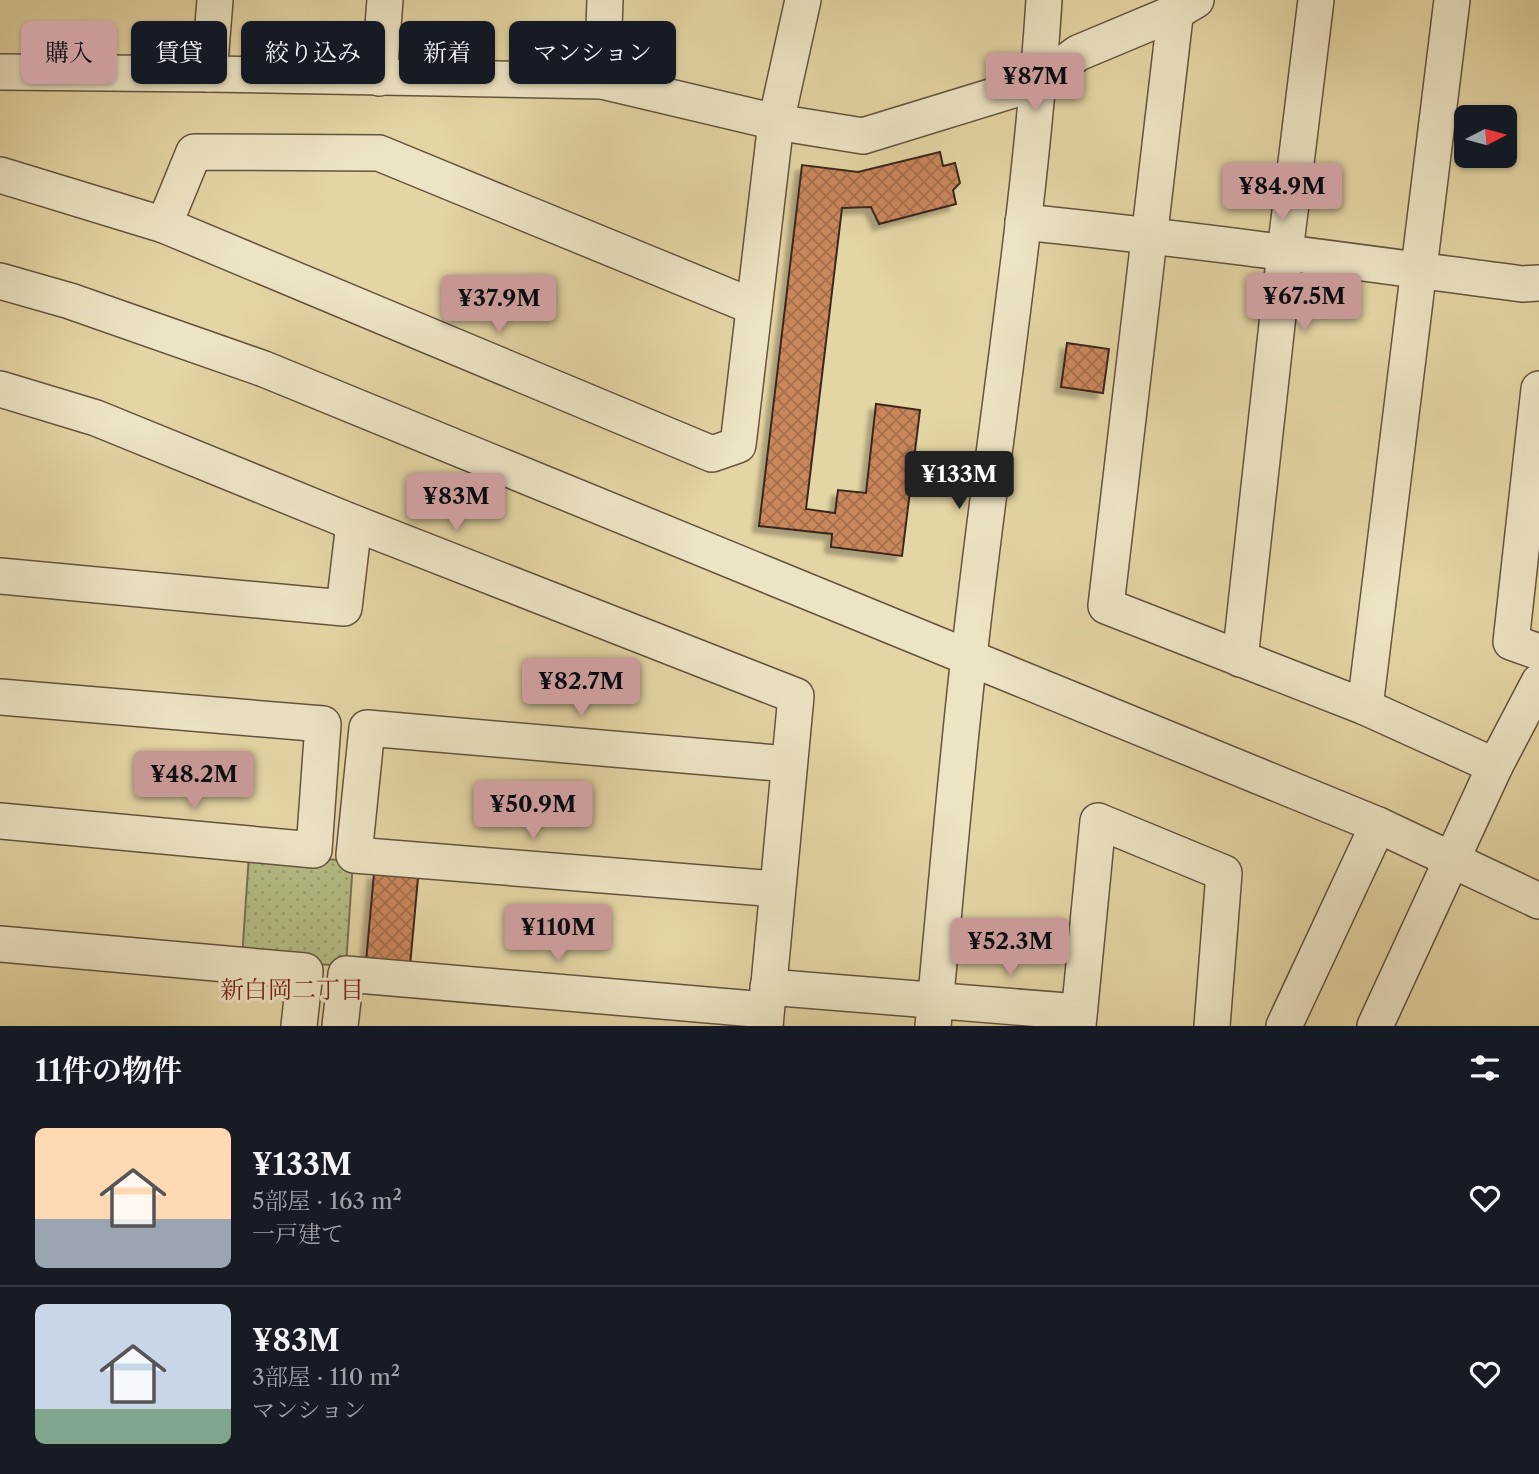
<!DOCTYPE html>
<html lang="ja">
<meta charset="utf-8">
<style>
:root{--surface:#171b24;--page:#242831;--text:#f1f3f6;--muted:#9ea1a6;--line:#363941;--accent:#c59692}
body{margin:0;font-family:"Libre Caslon Text","Noto Serif JP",serif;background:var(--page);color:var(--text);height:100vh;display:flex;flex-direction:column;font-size:26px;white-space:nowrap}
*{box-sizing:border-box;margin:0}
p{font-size:23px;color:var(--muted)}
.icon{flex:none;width:38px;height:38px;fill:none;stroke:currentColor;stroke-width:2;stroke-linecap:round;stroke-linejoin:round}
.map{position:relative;height:1026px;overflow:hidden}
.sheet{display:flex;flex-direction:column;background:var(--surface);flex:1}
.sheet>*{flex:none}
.hud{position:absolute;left:21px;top:21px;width:700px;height:63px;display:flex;gap:14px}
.needle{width:46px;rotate:84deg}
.tools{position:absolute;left:1454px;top:105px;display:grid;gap:14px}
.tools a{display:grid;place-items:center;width:63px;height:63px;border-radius:10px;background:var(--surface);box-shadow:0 2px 5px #0004;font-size:35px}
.price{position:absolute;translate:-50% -60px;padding:0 16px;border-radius:7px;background:var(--accent);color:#111;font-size:23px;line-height:46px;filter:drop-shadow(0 2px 4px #0008)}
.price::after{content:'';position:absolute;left:50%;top:42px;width:21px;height:16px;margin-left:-10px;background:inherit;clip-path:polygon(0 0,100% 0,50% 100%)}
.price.current{background:#222;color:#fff}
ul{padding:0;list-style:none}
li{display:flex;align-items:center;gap:21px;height:175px;padding:0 35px}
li+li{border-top:2px solid var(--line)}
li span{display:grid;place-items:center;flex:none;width:196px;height:140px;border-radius:10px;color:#555}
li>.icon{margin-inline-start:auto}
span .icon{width:84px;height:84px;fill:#fffc;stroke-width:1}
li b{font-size:30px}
h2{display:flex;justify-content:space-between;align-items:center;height:84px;padding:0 35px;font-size:30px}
.tag{padding:0 24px;border-radius:10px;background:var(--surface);box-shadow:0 2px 5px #0004;font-size:24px;line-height:63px}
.tag.current{background:var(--accent);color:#111}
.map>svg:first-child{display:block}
.park{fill:url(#park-dots);stroke:#787252;stroke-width:2}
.building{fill:url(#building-cross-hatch);stroke:#3a281f;stroke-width:2;filter:url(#shadow)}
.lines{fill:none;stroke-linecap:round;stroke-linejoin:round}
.minor-casing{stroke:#645340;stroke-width:38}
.minor{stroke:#ede4c4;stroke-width:35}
.labels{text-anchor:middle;stroke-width:6;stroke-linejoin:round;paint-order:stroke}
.neighbourhood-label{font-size:24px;fill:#7a1f14;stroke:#ede4c4}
</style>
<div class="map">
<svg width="1539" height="1026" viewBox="0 0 1539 1026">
<defs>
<pattern id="park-dots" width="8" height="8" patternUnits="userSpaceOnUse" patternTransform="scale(1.75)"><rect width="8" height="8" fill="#b5bd85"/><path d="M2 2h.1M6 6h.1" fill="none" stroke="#9ca272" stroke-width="1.8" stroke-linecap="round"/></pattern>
<pattern id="building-cross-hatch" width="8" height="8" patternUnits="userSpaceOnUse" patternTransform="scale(1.75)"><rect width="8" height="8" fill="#ca875c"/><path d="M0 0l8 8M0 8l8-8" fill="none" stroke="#a56e4b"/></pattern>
<filter id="shadow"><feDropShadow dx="-6" dy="6" stdDeviation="2" flood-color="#0004"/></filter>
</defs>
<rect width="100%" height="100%" fill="#e4d5a4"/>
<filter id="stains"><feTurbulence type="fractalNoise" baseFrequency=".00286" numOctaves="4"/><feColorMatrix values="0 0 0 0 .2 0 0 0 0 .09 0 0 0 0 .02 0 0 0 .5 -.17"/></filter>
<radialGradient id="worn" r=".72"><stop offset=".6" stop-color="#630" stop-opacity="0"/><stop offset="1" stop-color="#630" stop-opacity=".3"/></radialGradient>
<!-- park -->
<path class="park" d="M 249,854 L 353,861 L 346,966 L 242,959 Z"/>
<!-- building -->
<g class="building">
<path d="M 940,152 L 943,166 L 955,163 L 960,183 L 953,190 L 956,204 L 879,224 L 871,207 L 842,208 L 806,509 L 835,513 L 838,490 L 866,493 L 876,404 L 920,410 L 902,556 L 831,547 L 832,534 L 759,526 L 802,165 L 858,172 Z"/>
<path d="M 1067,343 L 1109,349 L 1103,393 L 1061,387 Z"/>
<path d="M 374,873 L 418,878 L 410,966 L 366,962 Z"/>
</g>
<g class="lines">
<defs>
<g id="minor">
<path d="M 1177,0 L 1106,606 L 1365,707 L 1495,766"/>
<path d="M 0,72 L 209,74 L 602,81 L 776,122 L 863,136 L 1039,82 L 1078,53 L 1176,12 L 1196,0"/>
<path d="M 209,74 L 215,0"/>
<path d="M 379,78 L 385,0"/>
<path d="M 602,81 L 605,0"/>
<path d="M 0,175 L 164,225 L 194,152 L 379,153 L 754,307"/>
<path d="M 1023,222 C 1190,239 1356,262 1522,284 L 1539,283"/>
<path d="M 164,225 L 712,454 L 738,445 L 776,122 L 803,0"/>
<path d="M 0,281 L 70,301 L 264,369 L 1378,825 L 1539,901"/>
<path d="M 0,389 L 96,418 L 354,523 L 796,696 L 765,1026"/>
<path d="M 1539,389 L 1511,642 L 1539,652"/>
<path d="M 0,576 L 344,608 L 354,523"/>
<path d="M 1240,659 L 1285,252 L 1316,0"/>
<path d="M 0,697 L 323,724 L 314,850 L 0,821"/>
<path d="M 1365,707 L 1452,0"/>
<path d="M 777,889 L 354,855 L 367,728 L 789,764"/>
<path d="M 0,944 L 305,971 L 299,1026"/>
<path d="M 768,987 L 1079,1012"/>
<path d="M 340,1026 L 346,974 L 766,1010"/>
<path d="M 933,1026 C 945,903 955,780 969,657 C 993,438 1030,220 1044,0"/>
<path d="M 1078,1026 L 1098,821 L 1224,873 L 1212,1026"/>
<path d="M 1284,1026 L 1378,825"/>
<path d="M 1375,1026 L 1495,766 L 1539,682"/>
</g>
</defs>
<!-- minor casing -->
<use href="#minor" class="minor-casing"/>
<!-- minor -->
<use href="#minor" class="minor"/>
</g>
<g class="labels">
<!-- neighbourhood labels -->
<g class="neighbourhood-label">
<text x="292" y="998">新白岡二丁目</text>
</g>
</g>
<rect width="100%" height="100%" filter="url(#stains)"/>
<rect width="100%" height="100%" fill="url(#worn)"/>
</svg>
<div class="tools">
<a><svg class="needle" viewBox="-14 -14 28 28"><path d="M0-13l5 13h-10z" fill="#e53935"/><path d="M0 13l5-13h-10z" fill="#9ea1a6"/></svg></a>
</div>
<b class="price" style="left:1035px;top:113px">¥87M</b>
<b class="price" style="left:1282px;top:223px">¥84.9M</b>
<b class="price" style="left:1304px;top:333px">¥67.5M</b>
<b class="price" style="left:499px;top:335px">¥37.9M</b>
<b class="price current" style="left:959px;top:511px">¥133M</b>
<b class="price" style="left:456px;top:533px">¥83M</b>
<b class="price" style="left:581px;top:718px">¥82.7M</b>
<b class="price" style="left:194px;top:811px">¥48.2M</b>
<b class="price" style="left:533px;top:841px">¥50.9M</b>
<b class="price" style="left:558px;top:964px">¥110M</b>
<b class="price" style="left:1010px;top:978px">¥52.3M</b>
<div class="hud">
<a class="tag current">購入</a>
<a class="tag">賃貸</a>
<a class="tag">絞り込み</a>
<a class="tag">新着</a>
<a class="tag">マンション</a>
</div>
</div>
<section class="sheet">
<h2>11件の物件<svg class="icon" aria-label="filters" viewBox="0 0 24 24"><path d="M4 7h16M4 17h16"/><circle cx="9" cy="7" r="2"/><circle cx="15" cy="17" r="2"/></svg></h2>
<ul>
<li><span style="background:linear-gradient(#ffd9b3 65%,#9aa5b1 0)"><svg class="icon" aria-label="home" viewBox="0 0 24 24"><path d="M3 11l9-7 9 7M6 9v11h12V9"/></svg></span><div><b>¥133M</b><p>5部屋 · 163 m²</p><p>一戸建て</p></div><svg class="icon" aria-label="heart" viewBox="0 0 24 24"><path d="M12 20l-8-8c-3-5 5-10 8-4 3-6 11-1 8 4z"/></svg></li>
<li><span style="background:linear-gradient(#c9d6e8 75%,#7fa58c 0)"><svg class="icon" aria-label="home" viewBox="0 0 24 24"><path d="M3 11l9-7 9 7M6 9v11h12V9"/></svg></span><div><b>¥83M</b><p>3部屋 · 110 m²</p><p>マンション</p></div><svg class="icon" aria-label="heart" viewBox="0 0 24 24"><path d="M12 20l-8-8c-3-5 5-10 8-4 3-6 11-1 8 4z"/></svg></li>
</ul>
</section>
